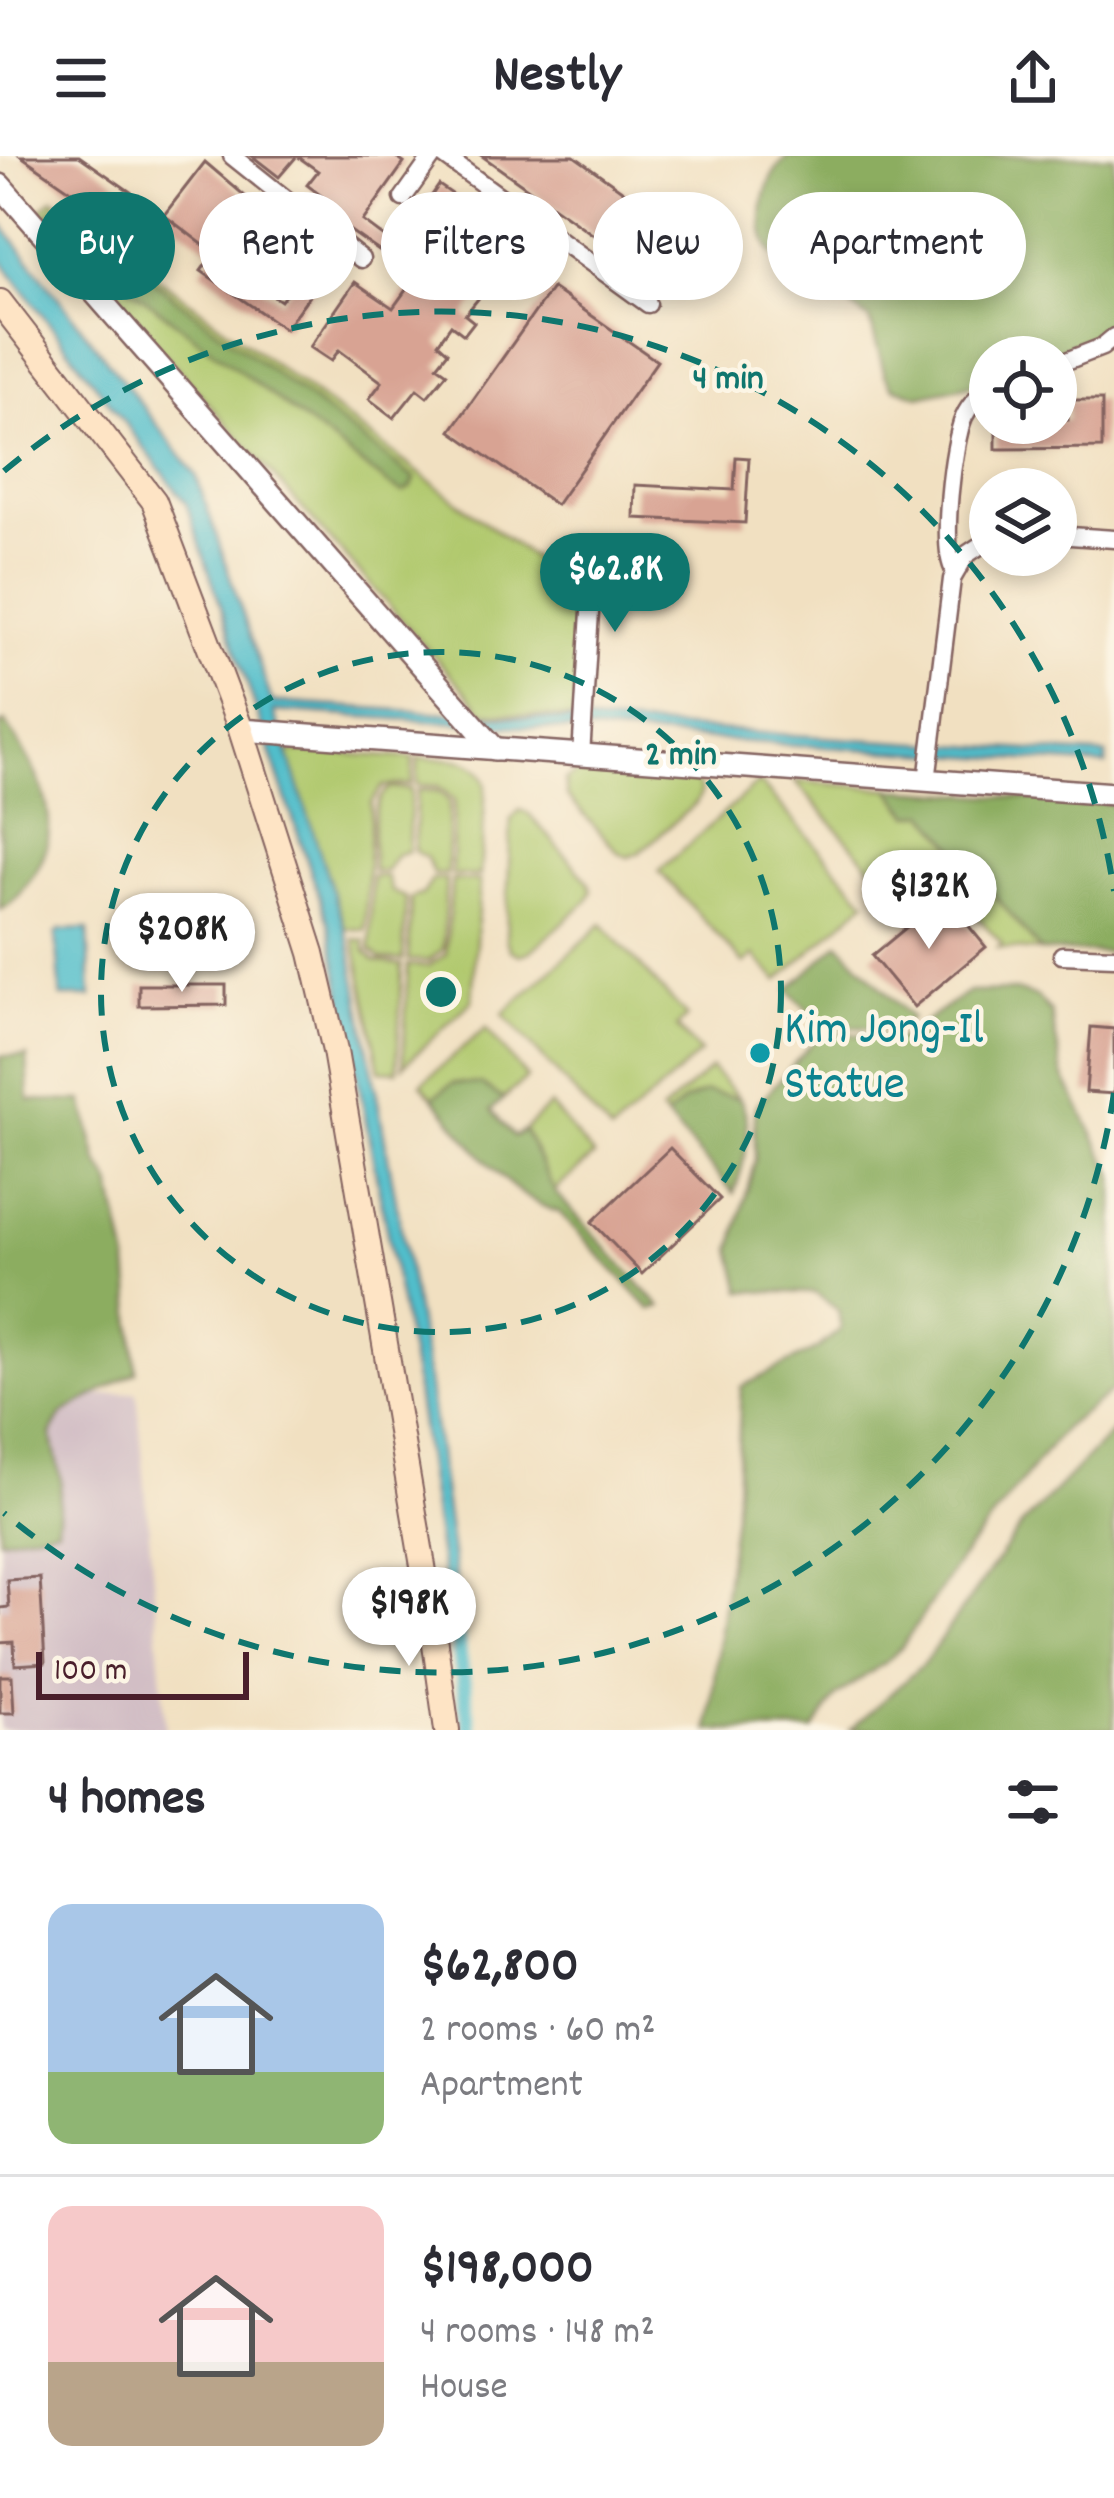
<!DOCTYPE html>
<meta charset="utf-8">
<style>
:root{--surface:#fff;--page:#f7f7f7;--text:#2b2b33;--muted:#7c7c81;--line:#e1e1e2;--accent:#0f766e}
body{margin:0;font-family:Dekko,sans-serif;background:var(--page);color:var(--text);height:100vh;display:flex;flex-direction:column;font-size:45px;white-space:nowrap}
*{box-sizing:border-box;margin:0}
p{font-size:39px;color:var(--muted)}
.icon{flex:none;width:66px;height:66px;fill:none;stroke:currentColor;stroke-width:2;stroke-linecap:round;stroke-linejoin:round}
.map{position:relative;height:1574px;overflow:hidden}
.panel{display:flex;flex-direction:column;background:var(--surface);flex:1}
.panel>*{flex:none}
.guide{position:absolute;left:36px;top:36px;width:1044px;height:108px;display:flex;gap:24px}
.buttons{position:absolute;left:969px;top:180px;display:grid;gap:24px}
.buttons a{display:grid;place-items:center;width:108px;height:108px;border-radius:50%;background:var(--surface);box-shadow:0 6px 18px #0003;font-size:60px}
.scale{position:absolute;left:36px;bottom:30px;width:213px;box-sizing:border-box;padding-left:12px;border:6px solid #4a1f2b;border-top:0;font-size:33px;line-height:42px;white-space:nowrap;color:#4a1f2b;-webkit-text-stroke:9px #fcf5e5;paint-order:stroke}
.price{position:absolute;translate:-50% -102px;padding:0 27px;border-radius:42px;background:#fff;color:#222;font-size:39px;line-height:78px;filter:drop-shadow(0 3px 6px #0008)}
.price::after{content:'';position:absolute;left:50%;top:72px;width:36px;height:27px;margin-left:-18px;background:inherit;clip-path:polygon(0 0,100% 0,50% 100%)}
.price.active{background:var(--accent);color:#fff}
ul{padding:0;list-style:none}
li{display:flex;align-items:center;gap:36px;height:300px;padding:0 48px}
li+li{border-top:3px solid var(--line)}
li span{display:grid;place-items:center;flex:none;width:336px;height:240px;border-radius:24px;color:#555}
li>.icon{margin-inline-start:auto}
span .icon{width:144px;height:144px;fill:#fffc;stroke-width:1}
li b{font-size:51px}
h2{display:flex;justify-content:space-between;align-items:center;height:144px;padding:0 48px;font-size:51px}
.tag{padding:0 42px;border-radius:54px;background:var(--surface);box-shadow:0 6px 18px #0003;font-size:42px;line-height:108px}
.tag.active{background:var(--accent);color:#fff}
header{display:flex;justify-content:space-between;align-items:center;height:156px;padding:0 48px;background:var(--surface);font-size:54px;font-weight:800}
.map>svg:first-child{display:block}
.industrial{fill:#d2bec5}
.green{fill:#b1c96e;stroke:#7e744c;stroke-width:3}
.forest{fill:#8cad61;stroke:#6b6646;stroke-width:3}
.water{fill:#51becb;stroke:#4e6e7b;stroke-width:3}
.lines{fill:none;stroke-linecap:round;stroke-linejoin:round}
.canal{stroke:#51becb;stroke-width:15}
.building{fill:#d8a393}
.minor-casing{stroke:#846360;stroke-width:21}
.tertiary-casing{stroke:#846360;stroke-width:26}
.secondary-casing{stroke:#846360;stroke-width:28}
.minor{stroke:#fff;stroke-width:16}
.tertiary{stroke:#fff;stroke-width:21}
.secondary{stroke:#fee4c5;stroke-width:24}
.ring{fill:none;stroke:#0f766e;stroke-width:6;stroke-dasharray:21 15}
.culture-dot{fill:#0f9aa8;stroke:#fcf5e5;stroke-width:4.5}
.labels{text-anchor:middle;stroke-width:9;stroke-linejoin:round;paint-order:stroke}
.culture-label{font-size:48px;fill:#0d838f;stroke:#fcf5e5;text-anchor:start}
.centre{fill:#0f766e;stroke:#fcf5e5;stroke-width:6}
.ring-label{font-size:36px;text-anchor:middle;font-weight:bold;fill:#0f766e;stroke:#fcf5e5;stroke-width:9;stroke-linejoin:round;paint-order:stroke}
</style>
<header><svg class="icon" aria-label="menu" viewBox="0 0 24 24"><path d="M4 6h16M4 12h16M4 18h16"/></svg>Nestly<svg class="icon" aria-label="share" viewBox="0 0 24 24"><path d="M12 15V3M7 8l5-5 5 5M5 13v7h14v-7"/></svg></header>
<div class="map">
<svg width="1114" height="1574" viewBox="0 0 1114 1574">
<rect width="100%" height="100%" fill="#fcf5e5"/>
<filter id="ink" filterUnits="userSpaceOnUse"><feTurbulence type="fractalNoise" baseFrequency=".00833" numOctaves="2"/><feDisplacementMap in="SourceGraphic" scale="24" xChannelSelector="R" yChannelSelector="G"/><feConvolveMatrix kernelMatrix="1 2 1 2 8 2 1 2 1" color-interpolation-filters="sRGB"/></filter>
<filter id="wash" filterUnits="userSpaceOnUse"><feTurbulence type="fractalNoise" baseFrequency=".004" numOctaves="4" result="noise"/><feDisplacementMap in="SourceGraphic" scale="48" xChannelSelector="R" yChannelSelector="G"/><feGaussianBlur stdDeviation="2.7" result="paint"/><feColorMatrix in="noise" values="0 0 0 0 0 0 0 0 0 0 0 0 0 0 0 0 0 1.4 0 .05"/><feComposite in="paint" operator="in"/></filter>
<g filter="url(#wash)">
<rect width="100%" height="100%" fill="#f1e0c1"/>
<!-- industrial -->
<path class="industrial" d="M 137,1236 L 166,1574 L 0,1574 L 0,1249 Z"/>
<!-- green -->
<g class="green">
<path d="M 53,43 L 538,406 L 549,406 L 558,394 L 588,395 L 576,563 L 484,556 L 38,56 Z"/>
<path d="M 291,595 L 413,602 L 412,628 L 383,630 L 371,647 L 365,774 L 344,772 L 287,599 Z"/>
<path d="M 418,602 C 445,604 478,597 486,629 L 480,720 L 452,719 L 454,644 L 438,630 L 417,629 Z"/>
<path d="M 579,616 L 687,621 L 697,626 L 701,637 L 696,647 L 639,697 L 628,701 L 618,696 L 567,640 L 565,624 Z"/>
<path d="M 795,625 L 890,633 L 910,659 L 926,657 L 1041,795 L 998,792 L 1002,788 L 922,699 L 887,729 Z"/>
<path d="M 759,626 L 866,745 L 778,825 L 754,799 L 744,808 L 659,715 Z"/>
<path d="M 390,632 L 411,633 L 408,695 L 396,699 L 386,715 L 373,715 C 374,690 367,646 390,632 Z"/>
<path d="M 417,634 L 438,635 L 449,645 L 447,718 L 433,718 L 427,702 L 414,695 Z"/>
<path d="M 520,654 L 529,658 L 588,725 L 592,735 L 587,745 L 530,796 L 520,799 L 510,794 L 506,784 L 511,663 Z"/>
<path d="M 372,720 L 386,720 L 391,735 L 406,742 L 403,804 L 381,803 L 370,793 Z"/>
<path d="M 433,723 L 446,723 L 443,793 L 429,805 L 408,804 L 411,742 L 423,738 Z"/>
<path d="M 452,724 L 480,725 L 472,845 L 403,910 L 408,809 L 429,810 L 446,798 Z"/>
<path d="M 602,768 L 687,861 L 677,871 L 700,897 L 611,977 L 503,858 Z"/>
<path d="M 354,783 L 364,784 L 365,794 L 375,805 L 402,809 L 397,915 L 380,914 Z"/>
<path d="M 486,872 L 527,922 L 503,943 C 477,925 460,923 433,941 L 421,928 Z"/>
<path d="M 711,912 L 739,942 C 703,936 694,936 666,961 L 661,956 Z"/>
<path d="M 550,949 L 594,1000 L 554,1035 L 524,974 Z"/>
</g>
<!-- forest -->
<g class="forest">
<path d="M 788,0 L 1114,0 L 1114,175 L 1109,180 L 1056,201 L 990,201 L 990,225 L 919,240 L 893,231 L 885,219 L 870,164 C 827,126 753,124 763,50 C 766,29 773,15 788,0 Z"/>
<path d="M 55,51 L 415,323 L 411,332 L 403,336 L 389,329 L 82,95 L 47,59 Z"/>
<path d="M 5,566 C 37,614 70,667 32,721 C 22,736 16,746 0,754 L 0,570 Z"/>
<path d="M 890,633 L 1114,648 L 1114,797 L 1041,795 L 926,657 L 911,659 Z"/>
<path d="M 839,787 L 911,862 L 896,874 L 822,869 L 788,834 Z"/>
<path d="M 1018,835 L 1037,841 L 1051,857 L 1063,919 L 1114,1019 L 1114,1233 L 1064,1272 L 958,1406 L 902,1491 L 887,1505 L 836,1540 L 814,1574 L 708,1574 L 736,1341 L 741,1231 L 818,1192 L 841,1173 L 838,1154 L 815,1137 L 742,1135 L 732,1093 L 755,1004 L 755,951 L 823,875 L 900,883 L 969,836 Z"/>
<path d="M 0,900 L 27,900 L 29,944 L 83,945 L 98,1006 L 111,1027 L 128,1106 L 136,1216 L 62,1258 L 51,1278 L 61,1325 L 57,1372 L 0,1383 Z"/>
<path d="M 453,927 L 481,928 L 503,943 L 491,954 L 514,981 L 524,974 L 555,1036 L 661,1151 L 651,1154 L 559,1056 C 505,1041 468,982 433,941 Z"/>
<path d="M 706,936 L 739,942 C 756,969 744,1008 734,1037 L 666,961 L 684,945 Z"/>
<path d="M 1114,1274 L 1114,1574 L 850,1574 L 924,1507 L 1023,1368 Z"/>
</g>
<!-- water -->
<g class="water">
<path d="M 0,66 L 196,319 L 272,546 L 1106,599 L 1106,609 L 274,555 L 349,785 L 427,1216 L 462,1472 L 450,1473 L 414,1220 L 329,769 L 186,347 L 0,103 Z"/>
<path d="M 88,773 L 91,841 L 61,841 L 56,778 L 60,774 Z"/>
</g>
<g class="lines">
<!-- canal -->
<path class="canal" d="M 453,1452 L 470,1574"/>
</g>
<g id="blocks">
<!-- building -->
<g class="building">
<path d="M 21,0 L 79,0 L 138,41 L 119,68 Z"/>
<path d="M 252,0 L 297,0 L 279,21 Z"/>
<path d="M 297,0 L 394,0 L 404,7 L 363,65 L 453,132 L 482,92 L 423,52 L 439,29 L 523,87 L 465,159 L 474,166 L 464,179 L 451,169 L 438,187 L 448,196 L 437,210 L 447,217 L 427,241 L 417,233 L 394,262 L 369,243 L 382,226 L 339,194 L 331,205 L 310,191 L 355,126 L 393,152 L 411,127 L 385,107 L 389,102 L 316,51 L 323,41 L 307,29 L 318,15 Z"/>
<path d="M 482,0 L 574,0 L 657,59 L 626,102 Z"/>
<path d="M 205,6 L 265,57 L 229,110 L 281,145 L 317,95 L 333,107 L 285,173 L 201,115 L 214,97 L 164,59 Z"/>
<path d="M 552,132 L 657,205 L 556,349 L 451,275 Z"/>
<path d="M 1068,244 L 1102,244 L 1102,292 L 996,293 L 996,268 L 1068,264 Z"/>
<path d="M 736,301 L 749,302 L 745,367 L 634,362 L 635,329 L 734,334 Z"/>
<path d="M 944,740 L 986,791 L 914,851 L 872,800 Z"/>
<path d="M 139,829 L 226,829 L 226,849 L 139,850 Z"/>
<path d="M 1091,871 L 1114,873 L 1114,938 L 1086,936 Z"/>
<path d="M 670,992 L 720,1043 L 642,1118 L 592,1066 Z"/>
<path d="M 40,1422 L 45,1507 L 15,1509 L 14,1486 L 0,1487 L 0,1452 L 9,1451 L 7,1424 Z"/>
<path d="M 0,1520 L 12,1520 L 14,1557 L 0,1557 Z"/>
</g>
</g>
</g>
<g filter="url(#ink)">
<use href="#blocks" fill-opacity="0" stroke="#846360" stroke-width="3"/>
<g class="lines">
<defs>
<g id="minor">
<path d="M 232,0 L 361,103"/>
<path d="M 444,0 L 648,148"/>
<path d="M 403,42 L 433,0"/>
<path d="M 1056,209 L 1102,191 L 1114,181"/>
<path d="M 1056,379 L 1114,383"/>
<path d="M 954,414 C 940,394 953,285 964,261 C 970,248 978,241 990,233"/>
<path d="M 581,600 L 594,392"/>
<path d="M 927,625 L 952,423 L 966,399 L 990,383"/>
<path d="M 1062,799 L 1114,801"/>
</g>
<g id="tertiary">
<path d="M 0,29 L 495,593"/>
<path d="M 241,574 L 1114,638"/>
</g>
<path id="secondary" d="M 0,146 L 154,345 L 241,574 L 312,797 L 335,895 L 429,1445 L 447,1574"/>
</defs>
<!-- minor casing -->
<use href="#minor" class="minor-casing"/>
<!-- tertiary casing -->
<use href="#tertiary" class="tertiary-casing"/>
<!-- secondary casing -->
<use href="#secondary" class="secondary-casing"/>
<!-- minor -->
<use href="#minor" class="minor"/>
<!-- tertiary -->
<use href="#tertiary" class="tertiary"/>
<!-- secondary -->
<use href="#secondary" class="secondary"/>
</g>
</g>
<!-- distance rings -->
<g class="ring">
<circle cx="441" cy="836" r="340"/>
<path d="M1114 937A680 680 0 0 1 4 1357M4 315A680 680 0 0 1 1114 735"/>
</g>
<!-- markers -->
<circle class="culture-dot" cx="760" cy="897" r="12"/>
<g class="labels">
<!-- culture labels -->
<g class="culture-label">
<text x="784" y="886">Kim Jong-Il<tspan x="784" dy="55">Statue</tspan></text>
</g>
</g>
<circle cx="441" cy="836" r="18" class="centre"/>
<g class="ring-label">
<text x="728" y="232">4 min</text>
<text x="681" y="608">2 min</text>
</g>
</svg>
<div class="buttons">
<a><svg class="icon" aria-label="locate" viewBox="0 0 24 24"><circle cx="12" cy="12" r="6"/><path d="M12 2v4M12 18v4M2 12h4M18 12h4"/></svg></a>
<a><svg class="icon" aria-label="layers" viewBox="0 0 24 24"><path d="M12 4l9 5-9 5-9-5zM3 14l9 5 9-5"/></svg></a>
</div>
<div class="scale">100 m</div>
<b class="price active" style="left:615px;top:479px">$62.8K</b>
<b class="price" style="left:929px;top:796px">$132K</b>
<b class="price" style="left:182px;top:839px">$208K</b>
<b class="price" style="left:409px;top:1513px">$198K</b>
<div class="guide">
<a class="tag active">Buy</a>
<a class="tag">Rent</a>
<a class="tag">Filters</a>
<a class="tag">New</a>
<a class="tag">Apartment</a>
</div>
</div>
<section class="panel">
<h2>4 homes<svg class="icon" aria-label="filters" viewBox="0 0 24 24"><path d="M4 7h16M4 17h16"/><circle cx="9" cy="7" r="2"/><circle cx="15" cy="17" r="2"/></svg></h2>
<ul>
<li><span style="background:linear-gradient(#a9c7e8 70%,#8fb573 0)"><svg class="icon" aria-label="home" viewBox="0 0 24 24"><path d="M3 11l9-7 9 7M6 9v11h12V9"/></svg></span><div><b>$62,800</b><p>2 rooms · 60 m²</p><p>Apartment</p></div></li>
<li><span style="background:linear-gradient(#f6c9c9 65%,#b9a48a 0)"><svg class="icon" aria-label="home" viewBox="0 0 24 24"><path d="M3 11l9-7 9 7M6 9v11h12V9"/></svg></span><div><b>$198,000</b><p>4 rooms · 148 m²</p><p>House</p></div></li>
</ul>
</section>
